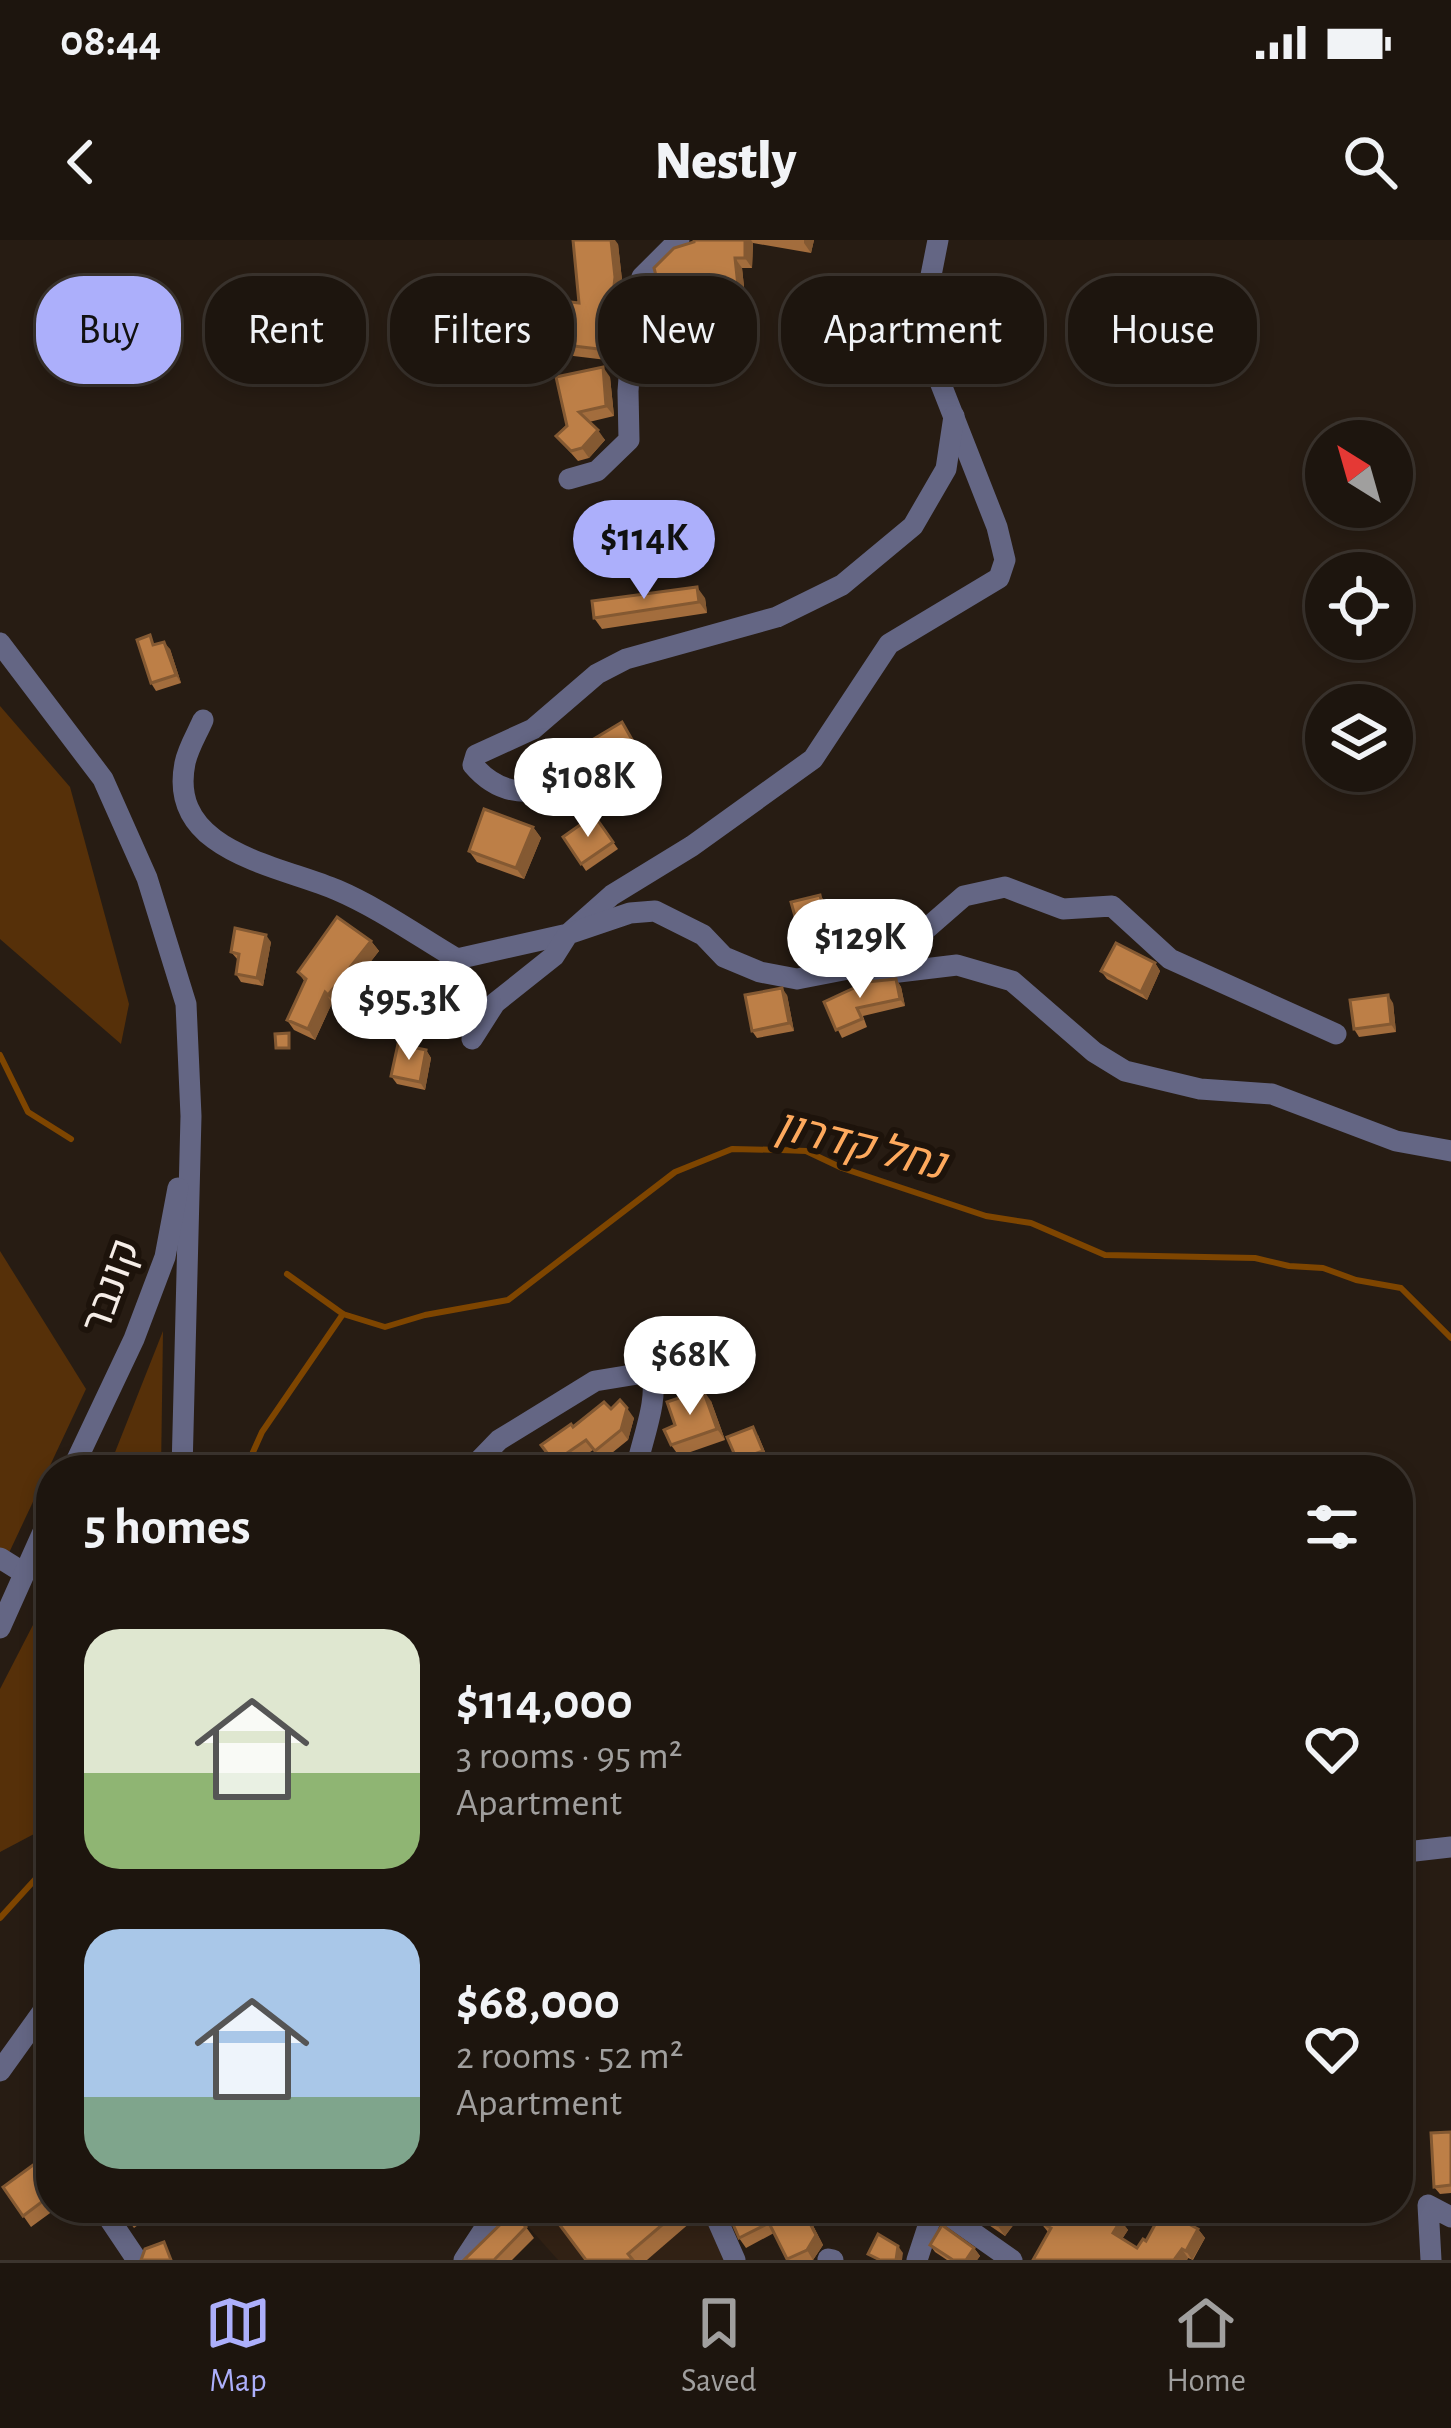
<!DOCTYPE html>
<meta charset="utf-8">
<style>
:root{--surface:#1d150e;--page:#251e17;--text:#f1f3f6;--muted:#a09f9e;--line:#3b342e;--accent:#acaffb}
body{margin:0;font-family:"Alegreya Sans",Heebo,sans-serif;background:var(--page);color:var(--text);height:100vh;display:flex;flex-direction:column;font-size:45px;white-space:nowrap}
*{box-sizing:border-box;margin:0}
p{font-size:39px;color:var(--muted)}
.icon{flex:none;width:66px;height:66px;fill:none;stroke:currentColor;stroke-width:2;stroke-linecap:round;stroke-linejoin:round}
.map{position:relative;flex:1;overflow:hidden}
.drawer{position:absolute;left:36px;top:1215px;width:1377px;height:768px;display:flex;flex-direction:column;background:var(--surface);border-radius:48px;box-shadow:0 6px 18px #0003,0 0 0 3px var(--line)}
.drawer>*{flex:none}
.guide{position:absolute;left:36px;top:36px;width:1380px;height:108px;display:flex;gap:24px}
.needle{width:78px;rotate:323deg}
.tools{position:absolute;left:1305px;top:180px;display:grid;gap:24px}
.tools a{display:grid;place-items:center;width:108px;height:108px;border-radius:50%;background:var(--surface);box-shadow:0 6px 18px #0003,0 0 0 3px var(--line);font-size:60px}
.price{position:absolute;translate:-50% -102px;padding:0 27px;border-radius:42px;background:#fff;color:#222;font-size:39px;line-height:78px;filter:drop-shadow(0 3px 6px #0008)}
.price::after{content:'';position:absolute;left:50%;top:72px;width:36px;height:27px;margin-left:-18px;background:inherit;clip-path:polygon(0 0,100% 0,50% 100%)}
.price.on{background:var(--accent);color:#111}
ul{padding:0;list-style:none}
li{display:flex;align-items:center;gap:36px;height:300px;padding:0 48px}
li span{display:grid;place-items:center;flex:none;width:336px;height:240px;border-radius:36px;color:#555}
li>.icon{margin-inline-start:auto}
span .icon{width:144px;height:144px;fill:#fffc;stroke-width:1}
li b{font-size:51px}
h2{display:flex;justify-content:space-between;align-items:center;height:144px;padding:0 48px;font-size:51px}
.tag{padding:0 42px;border-radius:48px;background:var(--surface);box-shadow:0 6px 18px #0003,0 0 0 3px var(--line);font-size:42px;line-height:108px}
.tag.on{background:var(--accent);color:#111}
.status{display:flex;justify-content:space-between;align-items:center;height:84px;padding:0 60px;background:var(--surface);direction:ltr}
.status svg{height:33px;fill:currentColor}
header{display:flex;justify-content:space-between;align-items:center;height:156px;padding:0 48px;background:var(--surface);font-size:54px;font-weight:800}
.tabs{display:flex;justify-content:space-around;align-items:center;height:168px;border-top:3px solid var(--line);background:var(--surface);font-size:33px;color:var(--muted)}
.tabs a{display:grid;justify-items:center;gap:6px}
.tabs .on{color:var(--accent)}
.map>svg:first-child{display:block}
.built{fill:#312114}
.green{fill:#563009}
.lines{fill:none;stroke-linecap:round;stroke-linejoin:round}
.stream{stroke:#7e4500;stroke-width:6}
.minor{stroke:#646684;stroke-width:21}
.wall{fill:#a36d3d}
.shaded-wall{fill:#845932}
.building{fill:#bd7f47;stroke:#845932;stroke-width:3}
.labels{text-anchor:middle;stroke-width:12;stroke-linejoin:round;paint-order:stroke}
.street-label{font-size:42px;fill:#f5ede7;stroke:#1d130b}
.water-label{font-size:45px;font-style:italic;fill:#fea95d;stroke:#1d130b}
</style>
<div class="status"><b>08:44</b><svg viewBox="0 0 49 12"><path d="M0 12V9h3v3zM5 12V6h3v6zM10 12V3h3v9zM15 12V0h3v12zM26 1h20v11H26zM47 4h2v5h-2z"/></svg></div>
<header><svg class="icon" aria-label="back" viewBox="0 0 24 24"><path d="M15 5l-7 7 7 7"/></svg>Nestly<svg class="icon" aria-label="search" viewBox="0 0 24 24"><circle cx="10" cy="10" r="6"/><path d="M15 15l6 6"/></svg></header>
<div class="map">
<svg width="1451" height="2020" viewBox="0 0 1451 2020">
<rect width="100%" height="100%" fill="#271c13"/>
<!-- built -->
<path class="built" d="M 551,1968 L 704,1968 L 728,2020 L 558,2020 L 525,1983 Z"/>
<!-- green -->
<g class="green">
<path d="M 0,466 L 70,547 L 129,764 L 121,804 L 0,699 Z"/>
<path d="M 0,1011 L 86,1149 L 0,1332 Z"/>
<path d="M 163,1091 L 161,1230 L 108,1230 Z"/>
<path d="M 51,1350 L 51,1585 L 0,1612 L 0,1449 Z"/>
</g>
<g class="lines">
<!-- stream -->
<g class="stream">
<path d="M 0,815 L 28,872 L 71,899"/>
<path d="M 287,1034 L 343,1074 L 385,1087 L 425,1075 L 508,1060 L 675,932 L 732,909 L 781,910 L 806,911 L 842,928 L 986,976 L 1031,983 L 1105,1015 L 1255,1018 L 1289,1026 L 1323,1028 L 1356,1040 L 1401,1048 L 1451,1098"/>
<path d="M 245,1230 L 262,1192 L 343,1074"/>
<path d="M 0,1678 L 51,1622"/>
</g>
<!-- minor -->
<g class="minor">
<path d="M 569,239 L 597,231 L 629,200 L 628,151 L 635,59 L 642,37 L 679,0"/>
<path d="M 0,403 L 103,539 L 147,638 L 186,764 L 191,876 L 182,1230"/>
<path d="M 203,480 C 197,494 188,508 185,523 C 167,612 279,625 337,650 C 379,668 418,696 457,719 L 568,694 L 612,655 L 692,606 L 813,519 L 889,404 L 999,338 L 1005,320 L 997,287 L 920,91 L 938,0"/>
<path d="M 588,536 C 545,552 507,565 473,525 L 476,515 L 533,489 L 597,434 L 626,419 L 777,377 L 842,345 L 913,286 L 946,229 L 954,176"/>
<path d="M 874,724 L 882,734 L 957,725 L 1012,741 L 1094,812 L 1125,831 L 1200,849 L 1272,854 L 1396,901 L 1451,911"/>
<path d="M 472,799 L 495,763 L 554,716 L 568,694 L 630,673 L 655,671 L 703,695 L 724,717 L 760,732 L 797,739 L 874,724 L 910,703 L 964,656 L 1005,647 L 1063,669 L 1112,666 L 1170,719 L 1336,794"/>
<path d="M 72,1230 L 134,1099 L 165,1017 L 178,948"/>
<path d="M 470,1230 L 499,1200 L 595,1141 L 650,1132 C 661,1155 641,1202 636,1230"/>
<path d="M 0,1318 L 24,1333"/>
<path d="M 0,1388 L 51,1274"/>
<path d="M 1398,1609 L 1406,1612 L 1451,1607"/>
<path d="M 0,1831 L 51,1760"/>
<path d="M 102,1968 L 137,2020"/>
<path d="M 712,1968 L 735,2020"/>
<path d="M 938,1968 L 1012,2020"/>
<path d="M 828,2019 L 833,2020"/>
<path d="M 464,2020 L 483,1991 L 516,1968"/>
<path d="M 917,2020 L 934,1968"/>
<path d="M 1431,2020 L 1428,1965 L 1451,1977"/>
</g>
</g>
<!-- wall -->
<g class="wall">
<path d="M 694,0 L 814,0 L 811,13 L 753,3 L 752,28 L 742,28 L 748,84 L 714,88 L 706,78 L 705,63 L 656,79 L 649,68 L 658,43 Z"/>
<path d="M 618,4 L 623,49 L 615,121 L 565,115 L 557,104 L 579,63 Z"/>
<path d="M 827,93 L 818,120 L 802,115 L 797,107 Z"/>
<path d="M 610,137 L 614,176 L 589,182 L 605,200 L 589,218 L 578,221 L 556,196 Z"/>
<path d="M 705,358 L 707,373 L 602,389 L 594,378 Z"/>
<path d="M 156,404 L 170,409 L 181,443 L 156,451 L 151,443 Z"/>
<path d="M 622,482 L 644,520 L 615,537 L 609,529 Z"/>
<path d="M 594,575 L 618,609 L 586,631 L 563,597 Z"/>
<path d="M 533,587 L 541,598 L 524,639 L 477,622 L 469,611 Z"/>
<path d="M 820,655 L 825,662 L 830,680 L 801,688 L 796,680 Z"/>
<path d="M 371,701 L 379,711 L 336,766 L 332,763 L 315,800 L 294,790 L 287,780 L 305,742 L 298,732 Z"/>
<path d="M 271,702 L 263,746 L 241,742 L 236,734 L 238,720 L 231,712 Z"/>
<path d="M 1155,723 L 1160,731 L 1147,760 L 1107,739 L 1101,731 Z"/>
<path d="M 896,739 L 901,747 L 905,766 L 863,776 L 867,787 L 842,798 L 824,762 Z"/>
<path d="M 787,755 L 794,791 L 757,798 L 752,791 Z"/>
<path d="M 1393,763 L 1396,792 L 1359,797 L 1354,789 Z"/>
<path d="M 426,810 L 431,818 L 425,850 L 397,844 L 391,836 Z"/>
<path d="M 711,1161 L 725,1200 L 679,1216 L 671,1205 L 675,1185 Z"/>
<path d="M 611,1169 L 634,1178 L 628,1200 L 602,1221 L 593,1210 L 564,1230 L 559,1230 L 541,1205 Z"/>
<path d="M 758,1195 L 768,1219 L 742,1228 L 737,1220 Z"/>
<path d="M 1451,1892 L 1451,1953 L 1440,1954 L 1434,1947 Z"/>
<path d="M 51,1912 L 51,1968 L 57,1968 L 31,1987 L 3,1947 Z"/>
<path d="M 138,1968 L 146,1979 L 134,1988 L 120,1969 Z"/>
<path d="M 682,1968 L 691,1982 L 647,2020 L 585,2020 L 573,1977 Z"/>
<path d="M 726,1968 L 804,1968 L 823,2005 L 813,2020 L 788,2020 L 774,1993 L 746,2008 L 739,1998 Z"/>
<path d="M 972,1968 L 1026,1968 L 1005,1996 L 980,1979 Z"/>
<path d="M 1114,1971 L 1112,1974 L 1128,1990 L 1122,1999 L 1137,2008 L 1146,2001 L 1198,1989 L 1205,1998 L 1193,2020 L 1188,2018 L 1187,2020 L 1033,2020 L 1048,1992 L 1040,1982 Z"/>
<path d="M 526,1987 L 534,1998 L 512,2020 L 464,2020 Z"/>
<path d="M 930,2005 L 974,2008 L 980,2016 L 977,2020 L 947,2020 L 935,2012 Z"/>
</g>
<!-- shaded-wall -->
<g class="shaded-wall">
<path d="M 611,0 L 615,0 L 618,4 L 623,49 L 615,121 L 607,110 Z"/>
<path d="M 745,0 L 751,0 L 753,3 L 752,28 L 745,18 Z"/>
<path d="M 804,0 L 814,0 L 811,13 L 804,3 Z"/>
<path d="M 735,18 L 742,28 L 748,84 L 741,74 Z"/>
<path d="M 822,85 L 827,93 L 818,120 L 813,112 Z"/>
<path d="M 603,127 L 610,137 L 614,176 L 606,166 Z"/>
<path d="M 598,190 L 605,200 L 589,218 L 582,208 Z"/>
<path d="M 697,347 L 705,358 L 707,373 L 699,362 Z"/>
<path d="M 164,402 L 170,409 L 181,443 L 176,435 Z"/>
<path d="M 533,587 L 541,598 L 524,639 L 516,628 Z"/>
<path d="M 266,695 L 271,702 L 263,746 L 257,738 Z"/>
<path d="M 371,701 L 379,711 L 336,766 L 328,755 Z"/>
<path d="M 1155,723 L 1160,731 L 1147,760 L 1141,752 Z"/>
<path d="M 896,739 L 901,747 L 905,766 L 900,759 Z"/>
<path d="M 782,748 L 787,755 L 794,791 L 789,783 Z"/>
<path d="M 325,752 L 332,763 L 315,800 L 308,789 Z"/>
<path d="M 1388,755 L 1393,763 L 1396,792 L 1391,784 Z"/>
<path d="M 426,810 L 431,818 L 425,850 L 420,842 Z"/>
<path d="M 703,1150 L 711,1161 L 725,1200 L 717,1189 Z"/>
<path d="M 627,1168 L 634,1178 L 628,1200 L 621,1190 Z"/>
<path d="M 802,1968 L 804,1968 L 823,2005 L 813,2020 L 807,2010 Z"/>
<path d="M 1009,1968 L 1026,1968 L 1005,1996 L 997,1985 Z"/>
<path d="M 1121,1980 L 1128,1990 L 1120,2002 L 1113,1993 Z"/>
<path d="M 1198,1989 L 1205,1998 L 1192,2020 L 1186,2011 Z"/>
<path d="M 898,2006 L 903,2013 L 902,2020 L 896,2020 Z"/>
<path d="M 974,2008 L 980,2016 L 977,2020 L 966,2020 Z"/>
<path d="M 1182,2009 L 1188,2018 L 1187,2020 L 1174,2020 Z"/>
</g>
<!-- building -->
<g class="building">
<path d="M 573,0 L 611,0 L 615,37 L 607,110 L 557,104 L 562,61 L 579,63 Z"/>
<path d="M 694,0 L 745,0 L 745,18 L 735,18 L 741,74 L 706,78 L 703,51 L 649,68 L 643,51 L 658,43 L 654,28 L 674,8 L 694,2 Z"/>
<path d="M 807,81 L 822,85 L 813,112 L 797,107 Z"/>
<path d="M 603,127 L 606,166 L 579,172 L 598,190 L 582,208 L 571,211 L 556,196 L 567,186 L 556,137 Z"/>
<path d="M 697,347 L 699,362 L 594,378 L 592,361 Z"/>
<path d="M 150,395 L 153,405 L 164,402 L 176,435 L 151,443 L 137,400 Z"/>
<path d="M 622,482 L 639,512 L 609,529 L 592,500 Z"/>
<path d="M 484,569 L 533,587 L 516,628 L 469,611 Z"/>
<path d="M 594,575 L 613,602 L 581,624 L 563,597 Z"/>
<path d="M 820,655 L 824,672 L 796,680 L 791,662 Z"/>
<path d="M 337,677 L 371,701 L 328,755 L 325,752 L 308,789 L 287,780 L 306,739 L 298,732 Z"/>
<path d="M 235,688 L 266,695 L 257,738 L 236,734 L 239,714 L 231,712 Z"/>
<path d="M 1116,703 L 1155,723 L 1141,752 L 1101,731 Z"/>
<path d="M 896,739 L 900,759 L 857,768 L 862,779 L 836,790 L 824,762 L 867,742 Z"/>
<path d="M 782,748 L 789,783 L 752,791 L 745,755 Z"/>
<path d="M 1388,755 L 1391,784 L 1354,789 L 1350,760 Z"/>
<path d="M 289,793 L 289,808 L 276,808 L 275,794 Z"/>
<path d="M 398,804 L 426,810 L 420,842 L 391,836 Z"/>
<path d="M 703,1150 L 717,1189 L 671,1205 L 664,1190 L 675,1185 L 667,1162 Z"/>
<path d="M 620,1160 L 627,1168 L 621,1190 L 595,1211 L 586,1200 L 554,1222 L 541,1205 L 571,1184 L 573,1187 L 604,1162 L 611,1169 Z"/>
<path d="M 753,1187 L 763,1211 L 737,1220 L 727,1197 Z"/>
<path d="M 1451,1892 L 1451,1945 L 1434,1947 L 1431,1893 Z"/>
<path d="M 51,1912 L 51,1955 L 23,1976 L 3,1947 Z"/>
<path d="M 138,1968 L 140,1972 L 128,1980 L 120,1969 Z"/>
<path d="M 547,1968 L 566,1968 L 573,1977 L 583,1968 L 682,1968 L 628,2014 L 633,2020 L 586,2020 Z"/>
<path d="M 726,1968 L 802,1968 L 816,1995 L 807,2010 L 787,2019 L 769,1983 L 739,1998 Z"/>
<path d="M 972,1968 L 1009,1968 L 997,1985 Z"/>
<path d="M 1047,1968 L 1104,1968 L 1121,1980 L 1113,1993 L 1137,2008 L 1143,1999 L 1146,2001 L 1163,1970 L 1198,1989 L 1186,2011 L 1182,2009 L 1174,2020 L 1033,2020 L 1051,1988 L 1040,1982 Z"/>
<path d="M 512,1973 L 526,1987 L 494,2020 L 464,2020 Z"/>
<path d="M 942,1985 L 974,2008 L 966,2020 L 953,2020 L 930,2005 Z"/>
<path d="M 878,1994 L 898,2006 L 896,2020 L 880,2020 L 868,2014 Z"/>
<path d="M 164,2002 L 171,2020 L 141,2020 L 145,2009 Z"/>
</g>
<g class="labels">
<!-- street labels -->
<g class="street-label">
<text transform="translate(109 1045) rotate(-70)" y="15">קונבר</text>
</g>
<!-- water labels -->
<g class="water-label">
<text transform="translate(861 903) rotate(14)" y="16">נחל קדרון</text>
</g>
</g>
</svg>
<div class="tools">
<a><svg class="needle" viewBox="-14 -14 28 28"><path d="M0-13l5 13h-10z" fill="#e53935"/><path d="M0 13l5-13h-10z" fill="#a09f9e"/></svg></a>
<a><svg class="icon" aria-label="locate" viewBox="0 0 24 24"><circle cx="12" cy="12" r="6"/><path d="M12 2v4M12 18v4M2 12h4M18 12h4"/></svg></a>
<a><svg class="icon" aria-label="layers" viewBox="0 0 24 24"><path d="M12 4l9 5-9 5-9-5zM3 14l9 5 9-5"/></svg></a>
</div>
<b class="price on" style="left:644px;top:362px">$114K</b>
<b class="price" style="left:588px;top:600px">$108K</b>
<b class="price" style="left:860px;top:761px">$129K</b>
<b class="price" style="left:409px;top:823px">$95.3K</b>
<b class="price" style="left:690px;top:1178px">$68K</b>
<div class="guide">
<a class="tag on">Buy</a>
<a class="tag">Rent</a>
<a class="tag">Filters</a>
<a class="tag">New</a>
<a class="tag">Apartment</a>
<a class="tag">House</a>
</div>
<section class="drawer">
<h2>5 homes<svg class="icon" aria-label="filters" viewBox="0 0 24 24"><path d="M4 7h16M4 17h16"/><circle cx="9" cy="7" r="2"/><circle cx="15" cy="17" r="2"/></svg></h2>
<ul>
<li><span style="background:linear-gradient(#dfe7d0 60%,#8fb573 0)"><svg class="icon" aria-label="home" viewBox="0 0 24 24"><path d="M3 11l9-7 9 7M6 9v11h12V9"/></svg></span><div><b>$114,000</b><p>3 rooms · 95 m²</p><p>Apartment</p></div><svg class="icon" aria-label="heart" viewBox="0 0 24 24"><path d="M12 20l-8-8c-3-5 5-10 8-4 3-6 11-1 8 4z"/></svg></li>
<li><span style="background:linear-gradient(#a9c7e8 70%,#7fa58c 0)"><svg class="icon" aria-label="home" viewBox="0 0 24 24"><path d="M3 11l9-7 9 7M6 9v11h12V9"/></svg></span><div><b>$68,000</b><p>2 rooms · 52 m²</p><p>Apartment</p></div><svg class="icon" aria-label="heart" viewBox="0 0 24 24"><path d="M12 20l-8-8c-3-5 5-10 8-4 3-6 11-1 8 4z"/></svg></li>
</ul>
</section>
</div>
<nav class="tabs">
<a class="on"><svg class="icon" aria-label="map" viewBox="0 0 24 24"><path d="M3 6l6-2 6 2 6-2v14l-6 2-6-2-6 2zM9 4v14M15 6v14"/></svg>Map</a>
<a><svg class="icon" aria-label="saved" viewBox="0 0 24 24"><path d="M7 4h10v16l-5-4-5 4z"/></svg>Saved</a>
<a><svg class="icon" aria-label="home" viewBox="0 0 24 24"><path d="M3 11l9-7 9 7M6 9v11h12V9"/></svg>Home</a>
</nav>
